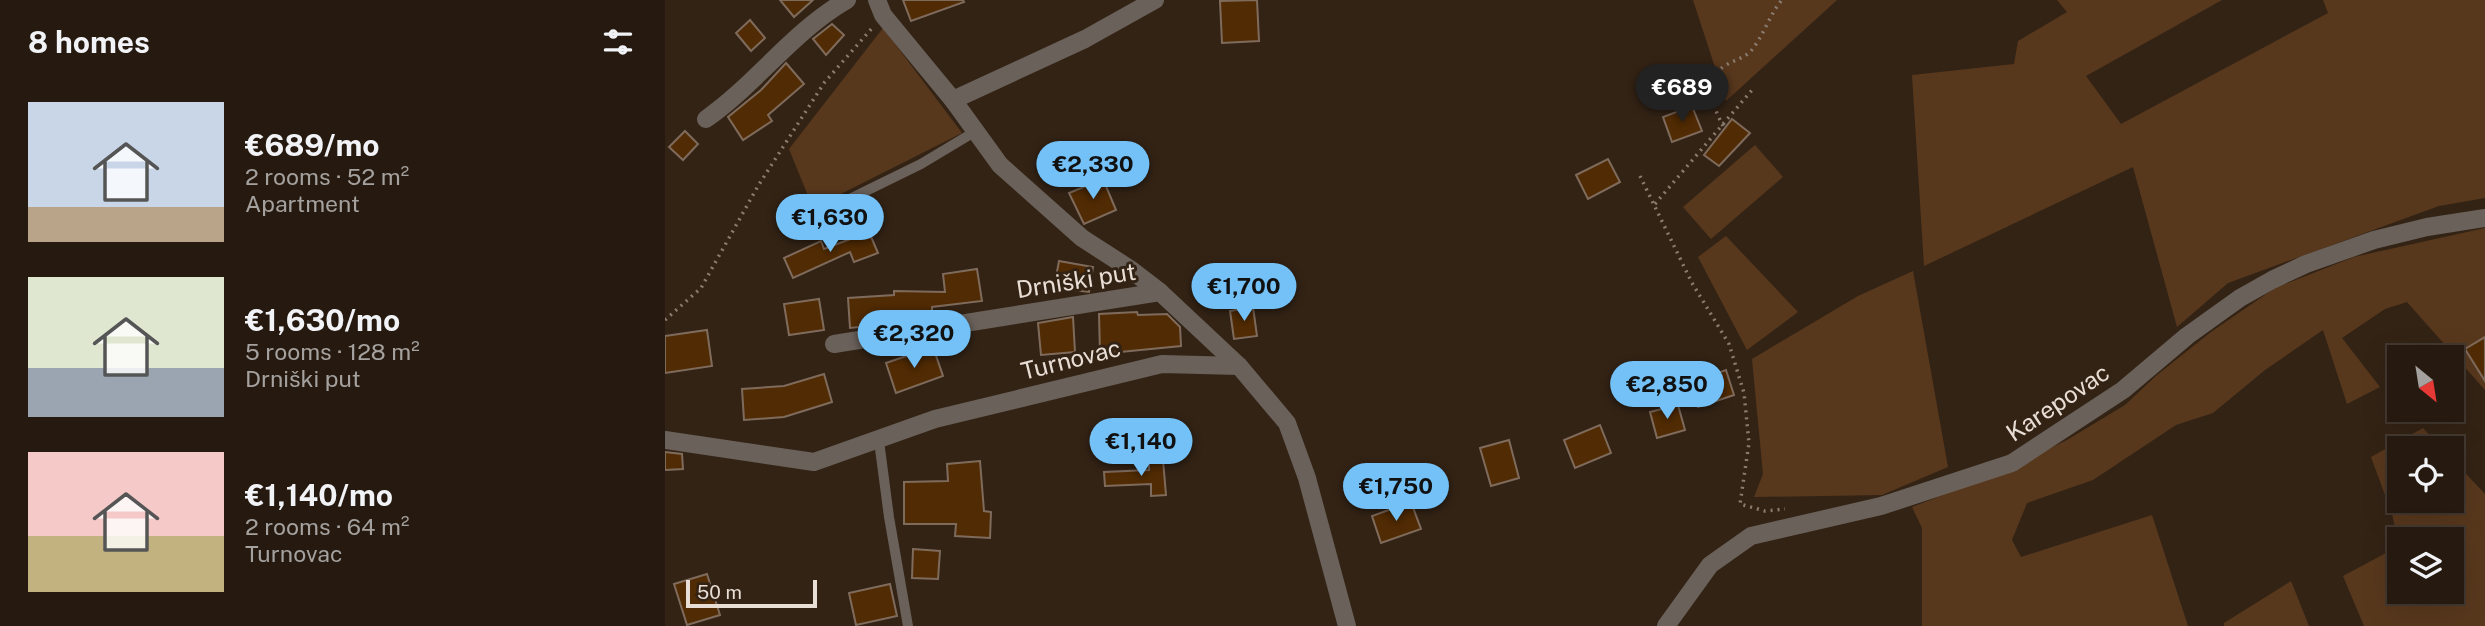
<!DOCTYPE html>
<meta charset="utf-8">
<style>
:root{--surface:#261a10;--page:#2e2319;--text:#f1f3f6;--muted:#a4a19f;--line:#423830;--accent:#73c1f6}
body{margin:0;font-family:"Public Sans",sans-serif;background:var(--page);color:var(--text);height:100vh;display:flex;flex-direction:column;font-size:26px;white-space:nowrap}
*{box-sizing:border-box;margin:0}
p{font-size:23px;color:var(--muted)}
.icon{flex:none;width:38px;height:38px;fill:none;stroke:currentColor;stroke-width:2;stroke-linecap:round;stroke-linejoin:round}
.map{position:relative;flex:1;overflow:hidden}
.sheet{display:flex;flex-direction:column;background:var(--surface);width:665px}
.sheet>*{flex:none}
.needle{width:46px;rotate:150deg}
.tools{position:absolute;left:1722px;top:345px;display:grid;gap:14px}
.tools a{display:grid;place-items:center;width:77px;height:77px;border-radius:0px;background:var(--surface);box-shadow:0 7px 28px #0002,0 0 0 2px var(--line);font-size:35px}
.scale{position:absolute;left:21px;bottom:18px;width:131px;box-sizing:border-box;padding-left:7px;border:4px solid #e9ded5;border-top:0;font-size:19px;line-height:24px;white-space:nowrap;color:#e9ded5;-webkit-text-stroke:5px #332315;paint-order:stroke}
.price{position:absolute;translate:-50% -60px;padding:0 16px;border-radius:24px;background:var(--accent);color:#111;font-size:23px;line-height:46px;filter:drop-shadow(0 2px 4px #0008)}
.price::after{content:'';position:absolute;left:50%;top:42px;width:21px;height:16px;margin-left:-10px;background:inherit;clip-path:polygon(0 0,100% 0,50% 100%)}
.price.current{background:#222;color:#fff}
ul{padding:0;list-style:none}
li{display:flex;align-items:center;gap:21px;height:175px;padding:0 28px}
li span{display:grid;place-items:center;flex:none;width:196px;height:140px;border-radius:0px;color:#555}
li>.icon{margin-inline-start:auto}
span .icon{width:84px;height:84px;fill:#fffc;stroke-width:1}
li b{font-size:30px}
h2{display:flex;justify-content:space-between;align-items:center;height:84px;padding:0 28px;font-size:30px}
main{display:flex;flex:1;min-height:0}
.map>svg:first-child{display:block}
.green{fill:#58381d;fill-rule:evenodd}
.building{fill:#512b03;stroke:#7f6b5c;stroke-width:2}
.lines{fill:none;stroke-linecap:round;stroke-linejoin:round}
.path{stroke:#8a7c70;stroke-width:3.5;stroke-dasharray:2 5;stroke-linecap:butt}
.lane{stroke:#6a615a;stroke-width:10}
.street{stroke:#6a615a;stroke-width:18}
.labels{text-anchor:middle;stroke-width:6;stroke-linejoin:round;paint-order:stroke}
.street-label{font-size:24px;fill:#e9ded5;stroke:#332315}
</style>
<main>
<section class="sheet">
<h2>8 homes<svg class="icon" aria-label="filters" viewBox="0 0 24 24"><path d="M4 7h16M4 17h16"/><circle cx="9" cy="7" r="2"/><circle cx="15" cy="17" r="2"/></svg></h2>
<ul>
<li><span style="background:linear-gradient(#c9d6e8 75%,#b9a48a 0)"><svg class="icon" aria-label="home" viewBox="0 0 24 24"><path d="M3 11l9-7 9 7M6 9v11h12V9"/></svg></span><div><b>€689/mo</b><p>2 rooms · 52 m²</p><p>Apartment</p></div></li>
<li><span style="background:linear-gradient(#dfe7d0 65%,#9aa5b1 0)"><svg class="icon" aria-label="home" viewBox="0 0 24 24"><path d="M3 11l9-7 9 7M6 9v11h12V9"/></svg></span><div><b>€1,630/mo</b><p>5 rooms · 128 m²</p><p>Drniški put</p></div></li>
<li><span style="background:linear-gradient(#f6c9c9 60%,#c2b280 0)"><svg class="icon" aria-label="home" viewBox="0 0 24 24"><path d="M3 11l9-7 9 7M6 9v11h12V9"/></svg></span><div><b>€1,140/mo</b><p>2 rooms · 64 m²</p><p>Turnovac</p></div></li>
</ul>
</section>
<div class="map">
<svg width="1820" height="626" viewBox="0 0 1820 626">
<rect width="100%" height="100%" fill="#332315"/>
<!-- green -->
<g class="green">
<path d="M 1028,0 L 1172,0 L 1061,101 Z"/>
<path d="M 1392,0 L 1557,0 L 1421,76 L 1456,124 L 1663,13 L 1658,0 L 1820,0 L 1820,198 L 1774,206 L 1563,283 L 1512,327 L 1468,167 L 1259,266 L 1247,75 L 1349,64 L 1353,41 L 1402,12 Z"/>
<path d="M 218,28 L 297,133 L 148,208 L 124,149 Z"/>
<path d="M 1090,145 L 1118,177 L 1046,239 L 1018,207 Z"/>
<path d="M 1820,228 L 1820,390 L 1742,302 L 1720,309 L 1677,338 L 1715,387 L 1682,404 L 1658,330 L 1600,370 L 1548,413 L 1511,425 L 1428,480 L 1362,503 L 1347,540 L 1356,557 L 1487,515 L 1523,626 L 1257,626 L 1257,528 L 1247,507 L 1335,473 L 1402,440 L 1460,405 L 1492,375 L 1546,332 L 1610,288 L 1689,257 Z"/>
<path d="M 1061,236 L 1133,312 L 1082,350 L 1033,257 Z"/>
<path d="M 1248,271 L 1283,467 L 1217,495 L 1089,497 L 1098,474 L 1087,359 L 1193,296 Z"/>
<path d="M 1758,428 L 1777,448 L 1734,448 L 1734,500 L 1787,500 L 1787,459 L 1820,494 L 1820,626 L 1699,626 L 1678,576 L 1734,546 L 1727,514 L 1706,457 ZM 1787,539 L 1787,592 L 1734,592 L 1734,539 Z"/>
<path d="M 1626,581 L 1644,626 L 1559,626 L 1559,623 Z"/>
</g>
<!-- building -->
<g class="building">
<path d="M 115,0 L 148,0 L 129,17 Z"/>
<path d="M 238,0 L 298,0 L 299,2 L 246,21 Z"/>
<path d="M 592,0 L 594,41 L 557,43 L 555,1 Z"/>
<path d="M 85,20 L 100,38 L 86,51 L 71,33 Z"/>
<path d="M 167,24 L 179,35 L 161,55 L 148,39 Z"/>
<path d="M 121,63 L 139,84 L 103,115 L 107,121 L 78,140 L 63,117 L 96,90 Z"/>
<path d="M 1027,106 L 1037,131 L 1007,142 L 998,117 Z"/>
<path d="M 1067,119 L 1085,133 L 1054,166 L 1039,155 Z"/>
<path d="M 20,131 L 33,144 L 18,160 L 4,147 Z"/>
<path d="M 943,159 L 955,182 L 923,199 L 911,175 Z"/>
<path d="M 438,179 L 451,210 L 419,224 L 404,193 Z"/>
<path d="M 204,232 L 213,253 L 189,262 L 185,252 L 128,278 L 119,258 L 156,241 L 159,249 Z"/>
<path d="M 394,261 L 428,267 L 424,292 L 389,288 Z"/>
<path d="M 312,269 L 317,301 L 267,307 L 267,317 L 222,317 L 223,324 L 185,328 L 183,298 L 229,295 L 229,291 L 280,292 L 278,274 Z"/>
<path d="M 154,299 L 159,330 L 124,335 L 119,304 Z"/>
<path d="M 588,307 L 592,336 L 569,339 L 565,311 Z"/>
<path d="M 472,312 L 473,315 L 502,314 L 515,327 L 516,346 L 435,354 L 434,314 Z"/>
<path d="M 408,317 L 410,352 L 376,355 L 373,323 Z"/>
<path d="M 42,330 L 47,366 L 0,373 L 0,336 Z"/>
<path d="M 1820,337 L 1820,381 L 1800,349 Z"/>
<path d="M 268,347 L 278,376 L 231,393 L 221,363 Z"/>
<path d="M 1061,370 L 1069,395 L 1033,407 L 1024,383 Z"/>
<path d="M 159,374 L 167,402 L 119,417 L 79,420 L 77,389 L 119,386 Z"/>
<path d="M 1013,405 L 1020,430 L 992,438 L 985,412 Z"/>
<path d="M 935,425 L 946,453 L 910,468 L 899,440 Z"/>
<path d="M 844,440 L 854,478 L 826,486 L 815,448 Z"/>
<path d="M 0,452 L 17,454 L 18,469 L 0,470 Z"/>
<path d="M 498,460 L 501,495 L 486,496 L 486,484 L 440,486 L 439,472 L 484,470 L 484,461 Z"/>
<path d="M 315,461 L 319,511 L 326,512 L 325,538 L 290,536 L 291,524 L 239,524 L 239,482 L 283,481 L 282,464 Z"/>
<path d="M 746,502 L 756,529 L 716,543 L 707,516 Z"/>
<path d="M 248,549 L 275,551 L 273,579 L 247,578 Z"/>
<path d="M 42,574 L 55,615 L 22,625 L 9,584 Z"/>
<path d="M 225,584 L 232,616 L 191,625 L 184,593 Z"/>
</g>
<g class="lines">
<!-- path -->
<g class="path">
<path d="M 1058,126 C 1049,108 1036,82 1058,67 C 1069,59 1081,59 1089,47 C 1100,32 1105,14 1117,0"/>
<path d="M 975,176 L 1027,283 L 1064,344 L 1079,393 L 1084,443 L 1075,504 L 1100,511 L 1120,509"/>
<path d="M 990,204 L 1087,90"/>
<path d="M 0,320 L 36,288 L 93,186 L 159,83 L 208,27"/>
</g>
<!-- lane -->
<g class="lane">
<path d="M 156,213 L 256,164 L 311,131"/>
<path d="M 214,441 L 224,517 L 243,626"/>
</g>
<!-- street -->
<g class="street">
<path d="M 212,0 L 218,15 L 288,100 L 335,165 L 417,238 L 465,269 L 495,292 L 574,366 L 622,423 L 642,478 L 682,626"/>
<path d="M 288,100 L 420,39 L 490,0"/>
<path d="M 41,119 C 91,84 128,31 182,0"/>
<path d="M 169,344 L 495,292"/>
<path d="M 0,440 L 149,462 L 270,419 L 497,364 L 574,366"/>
<path d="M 1001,626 L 1045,565 L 1086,536 L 1216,506 L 1347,463 L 1458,390 L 1522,336 L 1575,298 L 1607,280 L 1641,264 L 1709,240 L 1762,227 L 1820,218"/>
</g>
</g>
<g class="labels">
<!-- street labels -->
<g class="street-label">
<text transform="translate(411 281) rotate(-9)" y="8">Drniški put</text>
<text transform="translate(406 360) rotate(-14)" y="8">Turnovac</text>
<text transform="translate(1393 403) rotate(-34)" y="8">Karepovac</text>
</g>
</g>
</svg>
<div class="tools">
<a><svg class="needle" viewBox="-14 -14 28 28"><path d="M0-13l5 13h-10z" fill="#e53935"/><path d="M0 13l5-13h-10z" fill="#a4a19f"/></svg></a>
<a><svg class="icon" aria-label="locate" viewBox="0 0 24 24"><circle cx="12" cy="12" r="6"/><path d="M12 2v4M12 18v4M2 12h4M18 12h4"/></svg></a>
<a><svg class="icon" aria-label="layers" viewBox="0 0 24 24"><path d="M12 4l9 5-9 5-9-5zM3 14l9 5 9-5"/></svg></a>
</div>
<div class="scale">50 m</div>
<b class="price current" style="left:1017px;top:124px">€689</b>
<b class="price" style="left:428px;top:201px">€2,330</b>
<b class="price" style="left:165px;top:254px">€1,630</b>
<b class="price" style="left:579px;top:323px">€1,700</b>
<b class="price" style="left:249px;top:370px">€2,320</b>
<b class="price" style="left:1002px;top:421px">€2,850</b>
<b class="price" style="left:476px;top:478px">€1,140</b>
<b class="price" style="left:731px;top:523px">€1,750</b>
</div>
</main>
